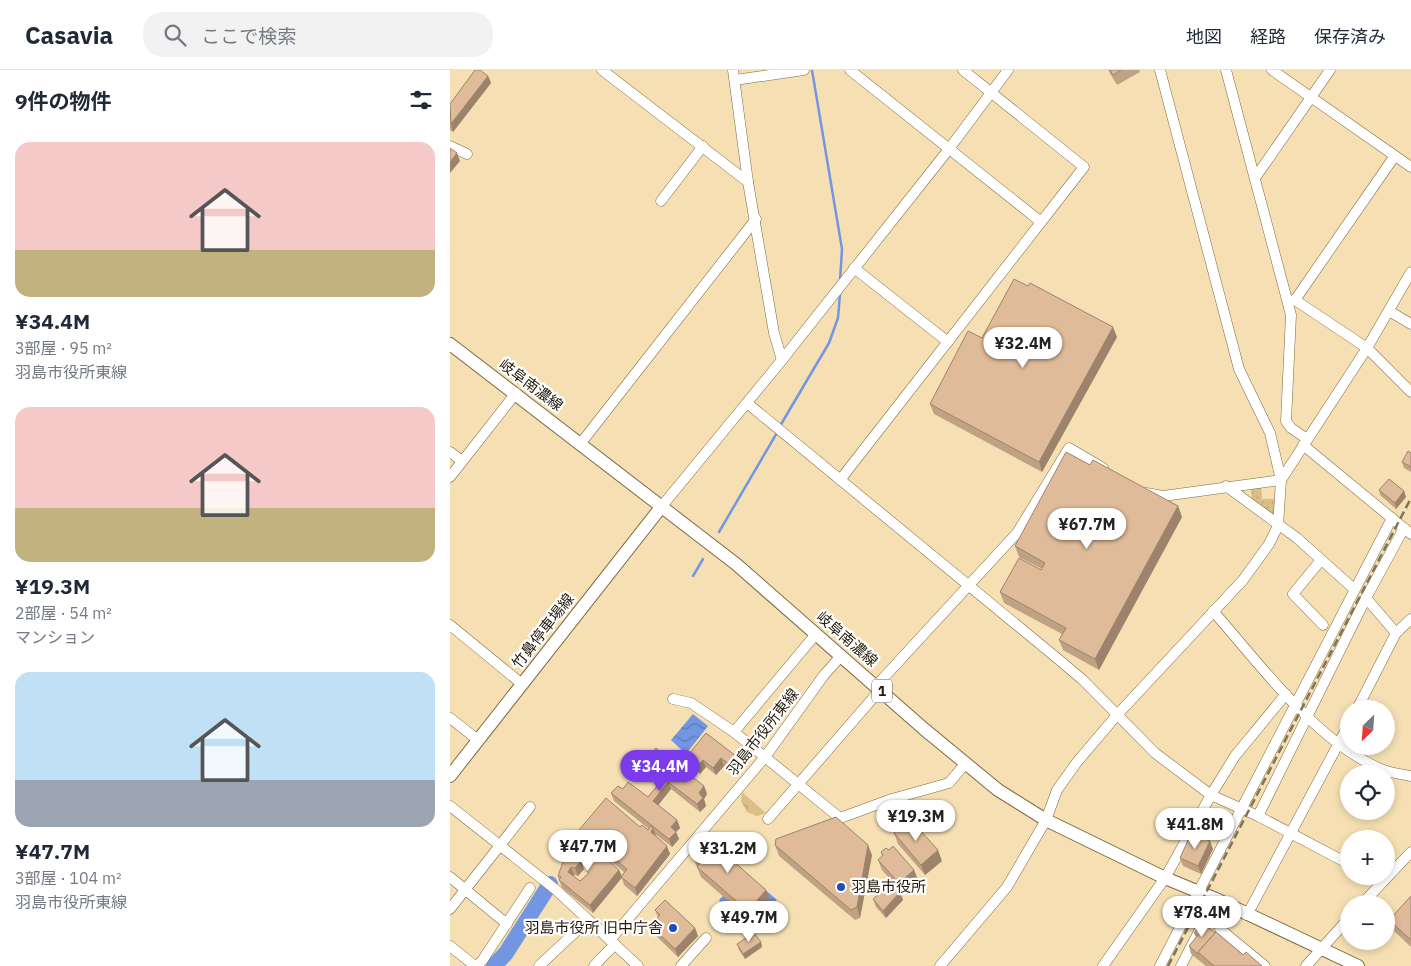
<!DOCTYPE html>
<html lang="ja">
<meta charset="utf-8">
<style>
:root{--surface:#fff;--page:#f2f2f3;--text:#1f2937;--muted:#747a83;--line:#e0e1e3;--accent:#7c3aed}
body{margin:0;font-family:"IBM Plex Sans","Noto Sans JP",sans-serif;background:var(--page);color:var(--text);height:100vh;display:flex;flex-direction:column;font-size:19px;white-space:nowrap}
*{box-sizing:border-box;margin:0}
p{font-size:16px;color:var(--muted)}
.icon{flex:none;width:28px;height:28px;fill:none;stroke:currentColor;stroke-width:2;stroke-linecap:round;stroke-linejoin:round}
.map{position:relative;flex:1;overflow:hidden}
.side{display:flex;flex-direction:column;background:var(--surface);width:450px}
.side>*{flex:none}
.needle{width:32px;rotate:205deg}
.fabs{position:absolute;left:890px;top:630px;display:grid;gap:10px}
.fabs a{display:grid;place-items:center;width:55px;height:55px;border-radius:50%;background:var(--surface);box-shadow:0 2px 8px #0003;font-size:25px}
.price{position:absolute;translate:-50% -42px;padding:0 11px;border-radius:18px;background:#fff;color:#222;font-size:16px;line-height:32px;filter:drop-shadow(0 1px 2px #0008)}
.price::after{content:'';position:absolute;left:50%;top:30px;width:15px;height:11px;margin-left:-8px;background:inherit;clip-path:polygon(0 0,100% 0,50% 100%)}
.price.on{background:var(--accent);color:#fff}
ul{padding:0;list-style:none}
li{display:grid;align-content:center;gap:10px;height:265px;padding:0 15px}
li span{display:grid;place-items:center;height:155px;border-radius:15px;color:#555}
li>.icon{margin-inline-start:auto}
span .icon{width:90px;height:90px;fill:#fffc;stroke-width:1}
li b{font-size:21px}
h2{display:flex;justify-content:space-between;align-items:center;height:60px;padding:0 15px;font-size:21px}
header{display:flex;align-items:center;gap:30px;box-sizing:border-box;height:70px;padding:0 25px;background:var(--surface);border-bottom:1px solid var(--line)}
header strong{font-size:24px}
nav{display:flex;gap:28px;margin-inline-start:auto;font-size:18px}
.search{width:350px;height:45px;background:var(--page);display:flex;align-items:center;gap:12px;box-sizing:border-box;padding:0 18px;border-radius:20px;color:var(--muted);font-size:19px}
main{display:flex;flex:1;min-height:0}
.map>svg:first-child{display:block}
.forest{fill:url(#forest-crowns)}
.park{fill:url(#park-dots)}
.water{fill:url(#water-waves)}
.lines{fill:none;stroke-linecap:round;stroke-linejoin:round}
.stream{stroke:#7296e1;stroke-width:2.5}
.river{stroke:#7296e1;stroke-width:16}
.minor-casing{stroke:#7e6941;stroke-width:11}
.major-casing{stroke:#7e6941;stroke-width:14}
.minor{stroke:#fff;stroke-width:10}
.major{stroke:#fff;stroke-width:12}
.rail{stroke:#817356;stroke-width:2.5;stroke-dasharray:8 4;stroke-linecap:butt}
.wall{fill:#c1a184;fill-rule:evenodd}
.shaded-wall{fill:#9d836b}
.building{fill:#e0bb99;stroke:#9d836b}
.poi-dot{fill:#214dbb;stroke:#fff;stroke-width:2}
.labels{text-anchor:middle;stroke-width:4.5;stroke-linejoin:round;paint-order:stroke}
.shield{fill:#fff;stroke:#655f54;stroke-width:1}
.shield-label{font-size:14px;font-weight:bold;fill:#231b0a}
.street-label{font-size:15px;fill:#231b0a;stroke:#fff}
.poi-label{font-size:15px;fill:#231b0a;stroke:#fff;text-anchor:start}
</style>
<header>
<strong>Casavia</strong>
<div class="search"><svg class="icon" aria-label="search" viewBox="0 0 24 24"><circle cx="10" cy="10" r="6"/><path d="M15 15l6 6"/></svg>ここで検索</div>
<nav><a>地図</a><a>経路</a><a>保存済み</a></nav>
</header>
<main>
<section class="side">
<h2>9件の物件<svg class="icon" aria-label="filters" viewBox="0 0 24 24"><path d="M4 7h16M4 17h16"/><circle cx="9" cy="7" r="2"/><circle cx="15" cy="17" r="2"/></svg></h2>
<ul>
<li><span style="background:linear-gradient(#f6c9c9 70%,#c2b280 0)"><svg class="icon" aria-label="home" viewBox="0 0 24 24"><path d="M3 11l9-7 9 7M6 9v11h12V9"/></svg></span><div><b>¥34.4M</b><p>3部屋 · 95 m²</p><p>羽島市役所東線</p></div></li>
<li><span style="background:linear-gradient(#f6c9c9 65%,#c2b280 0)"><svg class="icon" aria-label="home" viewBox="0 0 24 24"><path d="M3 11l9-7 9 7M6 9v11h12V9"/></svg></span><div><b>¥19.3M</b><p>2部屋 · 54 m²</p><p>マンション</p></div></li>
<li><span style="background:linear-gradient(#bfe0f5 70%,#9aa5b1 0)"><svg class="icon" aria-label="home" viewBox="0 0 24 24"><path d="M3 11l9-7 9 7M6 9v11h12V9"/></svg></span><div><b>¥47.7M</b><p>3部屋 · 104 m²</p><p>羽島市役所東線</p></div></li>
</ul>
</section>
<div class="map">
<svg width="961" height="896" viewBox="0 0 961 896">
<defs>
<pattern id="forest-crowns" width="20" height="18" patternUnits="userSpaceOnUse" patternTransform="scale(1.25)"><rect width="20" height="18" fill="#dbbf87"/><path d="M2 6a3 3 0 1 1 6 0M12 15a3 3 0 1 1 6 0" fill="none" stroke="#bca473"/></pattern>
<pattern id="park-dots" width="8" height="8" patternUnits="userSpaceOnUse" patternTransform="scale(1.25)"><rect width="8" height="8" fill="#dbbf87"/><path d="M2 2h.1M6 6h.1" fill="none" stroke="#bca473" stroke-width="1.8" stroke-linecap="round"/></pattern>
<pattern id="water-waves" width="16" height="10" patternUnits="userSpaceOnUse" patternTransform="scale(1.25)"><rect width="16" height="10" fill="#7296e1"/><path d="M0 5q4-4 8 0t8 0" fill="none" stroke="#5d7ab5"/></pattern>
</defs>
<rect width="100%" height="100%" fill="#f6e0b3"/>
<!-- forest -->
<path class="forest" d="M 292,722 L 316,743 L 307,746 L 297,742 L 291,731 Z"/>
<!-- park -->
<path class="park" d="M 811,414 L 812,429 L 829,429 L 826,453 L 802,435 L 801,415 Z"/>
<!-- water -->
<g class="water">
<path d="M 243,644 L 258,656 L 236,684 L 221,670 Z"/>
<path d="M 280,789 L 327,830 L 302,859 L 269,830 L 273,826 Z"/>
</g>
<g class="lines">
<!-- stream -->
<g class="stream">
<path d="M 362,0 L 392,179 L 390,211"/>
<path d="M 330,356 L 379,273 L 388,248 L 390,224"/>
<path d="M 269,462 L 328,361"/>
<path d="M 243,506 L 253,489"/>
</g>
<!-- river -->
<path class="river" d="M 44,896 L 56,883 L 100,814"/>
<defs>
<g id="minor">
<path d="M 152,0 L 298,112"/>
<path d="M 283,0 L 298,112 L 324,263 L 332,290"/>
<path d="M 400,0 L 591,152"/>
<path d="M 776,0 L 841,245 L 836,351 L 841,358 L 857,369"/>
<path d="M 822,0 L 961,97"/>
<path d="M 285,10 L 354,0"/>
<path d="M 0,76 L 17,84"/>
<path d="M 805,108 L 880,0"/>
<path d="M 211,131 L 253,76"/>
<path d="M 404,198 L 498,272"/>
<path d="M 845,230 L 917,278 L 961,322"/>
<path d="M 838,231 L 845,230 L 944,87"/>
<path d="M 939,241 L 961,254"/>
<path d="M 297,333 L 602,584 L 633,610 L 705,683 L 761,725 L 715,808 L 653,896"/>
<path d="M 131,373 L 306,149"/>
<path d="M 853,375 L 961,464"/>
<path d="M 0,382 L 12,391"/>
<path d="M 0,407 L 66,323"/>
<path d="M 390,410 L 634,97 L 513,0"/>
<path d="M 831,410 L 917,278 L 961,202"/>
<path d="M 776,416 L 847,468 L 904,519"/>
<path d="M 696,423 L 713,426 L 831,410"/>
<path d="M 212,436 L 332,290 L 499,79 L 558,0"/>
<path d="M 871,490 L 843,524 L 873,555"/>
<path d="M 916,528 L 946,563"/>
<path d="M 763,541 C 809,593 866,672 931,699 C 940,703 951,704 961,706"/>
<path d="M 0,555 L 72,614"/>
<path d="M 366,564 L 284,662 L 390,748 L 442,729 L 499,713 L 515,694"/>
<path d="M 426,616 L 567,463 L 619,378 L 653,398"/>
<path d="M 836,624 L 785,686 L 761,725 L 808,746 L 899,794"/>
<path d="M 223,629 L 241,633 L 284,662"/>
<path d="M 907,639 L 946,563 L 961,549"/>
<path d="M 0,648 L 28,670"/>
<path d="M 0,736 L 105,819 L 188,896"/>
<path d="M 808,746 L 916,528 L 954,458"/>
<path d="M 318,749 L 430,620"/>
<path d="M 924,806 L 933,811"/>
<path d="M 0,807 L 57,854"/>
<path d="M 912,834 L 961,782"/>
<path d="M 0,839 L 80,737"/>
<path d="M 797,845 L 899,654"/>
<path d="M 770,859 L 815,896"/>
<path d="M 160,870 L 315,687 L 374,605 L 391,586"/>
<path d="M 0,876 L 25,896"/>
<path d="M 26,896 L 32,891 L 80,818"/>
<path d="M 89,896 L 138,850"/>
<path d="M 144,896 L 165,874"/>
<path d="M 231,896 L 256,868"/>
<path d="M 490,896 L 557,817 L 596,750 L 607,720 L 627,692 L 667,645 L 793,510 L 819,474 L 828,456 L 831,410 L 820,363 L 789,299 L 710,0"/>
<path d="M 710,896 L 942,448"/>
<path d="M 731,896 L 766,829"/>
<path d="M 856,896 L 899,848"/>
</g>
<g id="major">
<path d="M 0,274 L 286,494 L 474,659 L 548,720 L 596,750 L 715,808 L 766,829 L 908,896"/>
<path d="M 0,706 L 212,436"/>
</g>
</defs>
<!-- minor casing -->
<use href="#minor" class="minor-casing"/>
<!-- major casing -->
<use href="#major" class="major-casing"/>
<!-- minor -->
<use href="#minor" class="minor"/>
<!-- major -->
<use href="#major" class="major"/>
<!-- rail -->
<path class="rail" d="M 718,896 L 961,428"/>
</g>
<!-- wall -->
<g class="wall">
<path d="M 658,0 L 689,0 L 690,2 L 667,15 Z"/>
<path d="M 38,6 L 41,13 L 3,62 L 0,60 L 0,34 Z"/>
<path d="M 578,216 L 667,267 L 592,402 L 484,344 L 480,334 L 532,268 Z"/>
<path d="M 961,383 L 961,402 L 954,398 L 952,392 Z"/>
<path d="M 640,395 L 728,436 L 732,447 L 649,600 L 613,580 L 609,570 L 612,564 L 554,533 L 550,522 L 591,500 L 592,499 L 569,487 L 565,476 Z"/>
<path d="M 929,420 L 954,421 L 956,427 L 946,439 L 930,425 Z"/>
<path d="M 200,685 L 226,694 L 225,691 L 286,686 L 289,694 L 282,703 L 274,696 L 266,705 L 256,697 L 250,704 L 243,698 L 237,703 L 254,716 L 257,724 L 254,729 L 256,736 L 250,742 L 221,719 L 208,735 L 227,750 L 230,758 L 226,762 L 229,769 L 222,777 L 205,764 L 206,766 L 220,784 L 187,826 L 174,815 L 172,808 L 143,843 L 112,818 L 108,806 L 119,784 L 118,780 L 126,787 L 124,780 L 169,800 L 172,806 L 174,802 L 132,768 L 129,760 L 190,757 L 198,760 L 199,759 L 164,731 L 161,723 L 198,727 L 210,712 L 191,697 L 188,689 ZM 131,792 L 138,799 L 137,801 L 138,804 L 130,811 L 124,806 L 124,805 L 128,806 L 134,799 Z"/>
<path d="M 444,763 L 492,791 L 475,805 L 448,774 Z"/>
<path d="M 284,771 L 288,781 L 281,789 L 320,830 L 301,851 L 251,807 L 243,787 Z"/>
<path d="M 325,775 L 422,785 L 410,848 L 405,850 L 329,786 Z"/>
<path d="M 763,779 L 751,804 L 733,796 L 730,788 Z"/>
<path d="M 439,780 L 464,800 L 468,810 L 452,823 L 432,800 L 428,790 L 432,786 L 431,782 Z"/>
<path d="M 450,822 L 453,830 L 436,848 L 426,837 L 423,829 Z"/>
<path d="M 961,826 L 961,877 L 943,860 L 939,850 Z"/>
<path d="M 205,840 L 245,858 L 248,866 L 228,887 L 203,863 L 200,855 L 208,847 Z"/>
<path d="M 744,863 L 765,863 L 793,885 L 812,896 L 756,896 L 741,884 L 739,876 L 746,867 Z"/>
<path d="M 311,872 L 312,877 L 295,889 L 289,880 L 287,874 Z"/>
</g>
<!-- shaded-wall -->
<g class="shaded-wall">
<path d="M 38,6 L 41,13 L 3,62 L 1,54 Z"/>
<path d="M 7,83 L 10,91 L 0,103 L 0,92 Z"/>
<path d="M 663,257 L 667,267 L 592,402 L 589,392 Z"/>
<path d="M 954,421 L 956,427 L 946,439 L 945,433 Z"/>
<path d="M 728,436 L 732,447 L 649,600 L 645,589 Z"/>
<path d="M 286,686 L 289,694 L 282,703 L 280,695 Z"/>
<path d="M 271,688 L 274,696 L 266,705 L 263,698 Z"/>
<path d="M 240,690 L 243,698 L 236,704 L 233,696 Z"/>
<path d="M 253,690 L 256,697 L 250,704 L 247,696 Z"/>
<path d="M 218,712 L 221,719 L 206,738 L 203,731 Z"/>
<path d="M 254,716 L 257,724 L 254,729 L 256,736 L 250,742 L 247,734 L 249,723 Z"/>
<path d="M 227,750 L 230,758 L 226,762 L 229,769 L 222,777 L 219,769 L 221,757 Z"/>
<path d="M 203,758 L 206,766 L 201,762 Z"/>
<path d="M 284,771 L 288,781 L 277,793 L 274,783 Z"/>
<path d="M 760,771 L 763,779 L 751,804 L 748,796 Z"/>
<path d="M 418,775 L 422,785 L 410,848 L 407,837 Z"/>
<path d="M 217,776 L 220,784 L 187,826 L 185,818 Z"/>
<path d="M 123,779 L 126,787 L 121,783 Z"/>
<path d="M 488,780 L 492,791 L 475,805 L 471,795 Z"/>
<path d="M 131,791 L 134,799 L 128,806 L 125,798 Z"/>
<path d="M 121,797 L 124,805 L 121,809 L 118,802 Z"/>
<path d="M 169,800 L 172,807 L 143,843 L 140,835 Z"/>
<path d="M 464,800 L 468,810 L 452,823 L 449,813 Z"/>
<path d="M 316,820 L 320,830 L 301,851 L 298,841 Z"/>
<path d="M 450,822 L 453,830 L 436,848 L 433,841 Z"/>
<path d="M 245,858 L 248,866 L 228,887 L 225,879 Z"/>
<path d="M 311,872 L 312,877 L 295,889 L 293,884 Z"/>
</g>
<!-- building -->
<g class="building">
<path d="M 25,0 L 30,0 L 38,6 L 1,54 L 0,34 Z"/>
<path d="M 660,0 L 671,0 L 663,5 Z"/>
<path d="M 0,78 L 7,83 L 0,92 Z"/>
<path d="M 564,209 L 578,216 L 580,213 L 663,257 L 589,392 L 480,334 L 518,261 L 532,268 Z"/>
<path d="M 958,381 L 961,383 L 961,397 L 952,392 Z"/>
<path d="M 616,382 L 640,395 L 643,390 L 728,436 L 645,589 L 609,570 L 616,558 L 550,522 L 569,488 L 591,500 L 595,493 L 565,476 Z"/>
<path d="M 939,409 L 954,421 L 945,433 L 929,420 Z"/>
<path d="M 256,663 L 286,686 L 280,695 L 271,688 L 263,698 L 253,690 L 247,696 L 240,690 L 233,696 L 225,691 L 229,687 L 234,690 Z"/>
<path d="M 206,678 L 254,716 L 249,723 L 253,728 L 247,734 L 218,712 L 203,731 L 227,750 L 221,757 L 226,762 L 219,769 L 161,723 L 168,716 L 173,719 L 178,712 L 198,727 L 213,709 L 188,689 L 194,681 L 200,685 Z"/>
<path d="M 156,728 L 190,757 L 192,755 L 198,760 L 201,756 L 203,758 L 201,762 L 217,776 L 185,818 L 171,807 L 177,799 L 129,760 Z"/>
<path d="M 386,747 L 418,775 L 407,837 L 401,840 L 325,775 L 326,769 Z"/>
<path d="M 460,749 L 488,780 L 471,795 L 444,763 Z"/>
<path d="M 745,764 L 760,771 L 748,796 L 730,788 L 740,766 L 743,767 Z"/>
<path d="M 278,766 L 284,771 L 274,783 L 316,820 L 298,841 L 247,797 L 250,793 L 243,787 L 259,769 L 268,777 Z"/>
<path d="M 133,769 L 169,800 L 140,835 L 109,810 L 111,807 L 108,806 L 114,789 L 120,783 L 118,780 L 120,777 L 123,779 L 121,783 L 131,791 L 125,798 L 121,797 L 118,802 L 130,811 L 139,803 L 137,801 L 140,796 L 124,780 Z"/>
<path d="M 443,776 L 464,800 L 449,813 L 428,790 L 433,785 L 431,782 L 436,778 L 439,780 Z"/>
<path d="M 442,813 L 450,822 L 433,841 L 423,829 Z"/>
<path d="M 961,826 L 961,870 L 939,850 Z"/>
<path d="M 215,830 L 245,858 L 225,879 L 200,855 L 210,845 L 205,840 Z"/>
<path d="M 753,853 L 765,863 L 748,882 L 748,884 L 739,876 L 748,865 L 744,863 Z"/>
<path d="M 766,862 L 793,885 L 796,882 L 812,896 L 764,896 L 748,882 Z"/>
<path d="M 304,863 L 311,872 L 293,884 L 287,874 Z"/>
</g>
<!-- markers -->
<g class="poi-dot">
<circle cx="391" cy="817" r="5"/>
<circle cx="223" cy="858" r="5"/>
</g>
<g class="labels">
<!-- shield labels -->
<rect class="shield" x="422" y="609.5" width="20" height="23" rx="4"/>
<g class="shield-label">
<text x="432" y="626">1</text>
</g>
<!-- street labels -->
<g class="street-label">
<text transform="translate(81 315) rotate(37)" y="5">岐阜南濃線</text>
<text transform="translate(93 561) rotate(-52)" y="5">竹鼻停車場線</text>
<text transform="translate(397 569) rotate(41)" y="5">岐阜南濃線</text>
<text transform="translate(313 662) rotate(-52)" y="5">羽島市役所東線</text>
</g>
<!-- poi labels -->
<g class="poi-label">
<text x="401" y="822">羽島市役所</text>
<text x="213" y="863" text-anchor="end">羽島市役所 旧中庁舎</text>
</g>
</g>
</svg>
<div class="fabs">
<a><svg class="needle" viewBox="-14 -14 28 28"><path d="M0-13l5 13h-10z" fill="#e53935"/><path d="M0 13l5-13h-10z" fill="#747a83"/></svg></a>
<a><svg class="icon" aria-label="locate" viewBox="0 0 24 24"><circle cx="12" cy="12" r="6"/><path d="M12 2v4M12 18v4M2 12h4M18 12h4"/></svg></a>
<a>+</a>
<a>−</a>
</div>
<b class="price" style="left:573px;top:299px">¥32.4M</b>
<b class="price" style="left:637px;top:480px">¥67.7M</b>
<b class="price on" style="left:210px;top:722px">¥34.4M</b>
<b class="price" style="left:466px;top:772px">¥19.3M</b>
<b class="price" style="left:745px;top:780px">¥41.8M</b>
<b class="price" style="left:138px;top:802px">¥47.7M</b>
<b class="price" style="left:278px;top:804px">¥31.2M</b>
<b class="price" style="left:752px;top:868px">¥78.4M</b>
<b class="price" style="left:299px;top:873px">¥49.7M</b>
</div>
</main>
